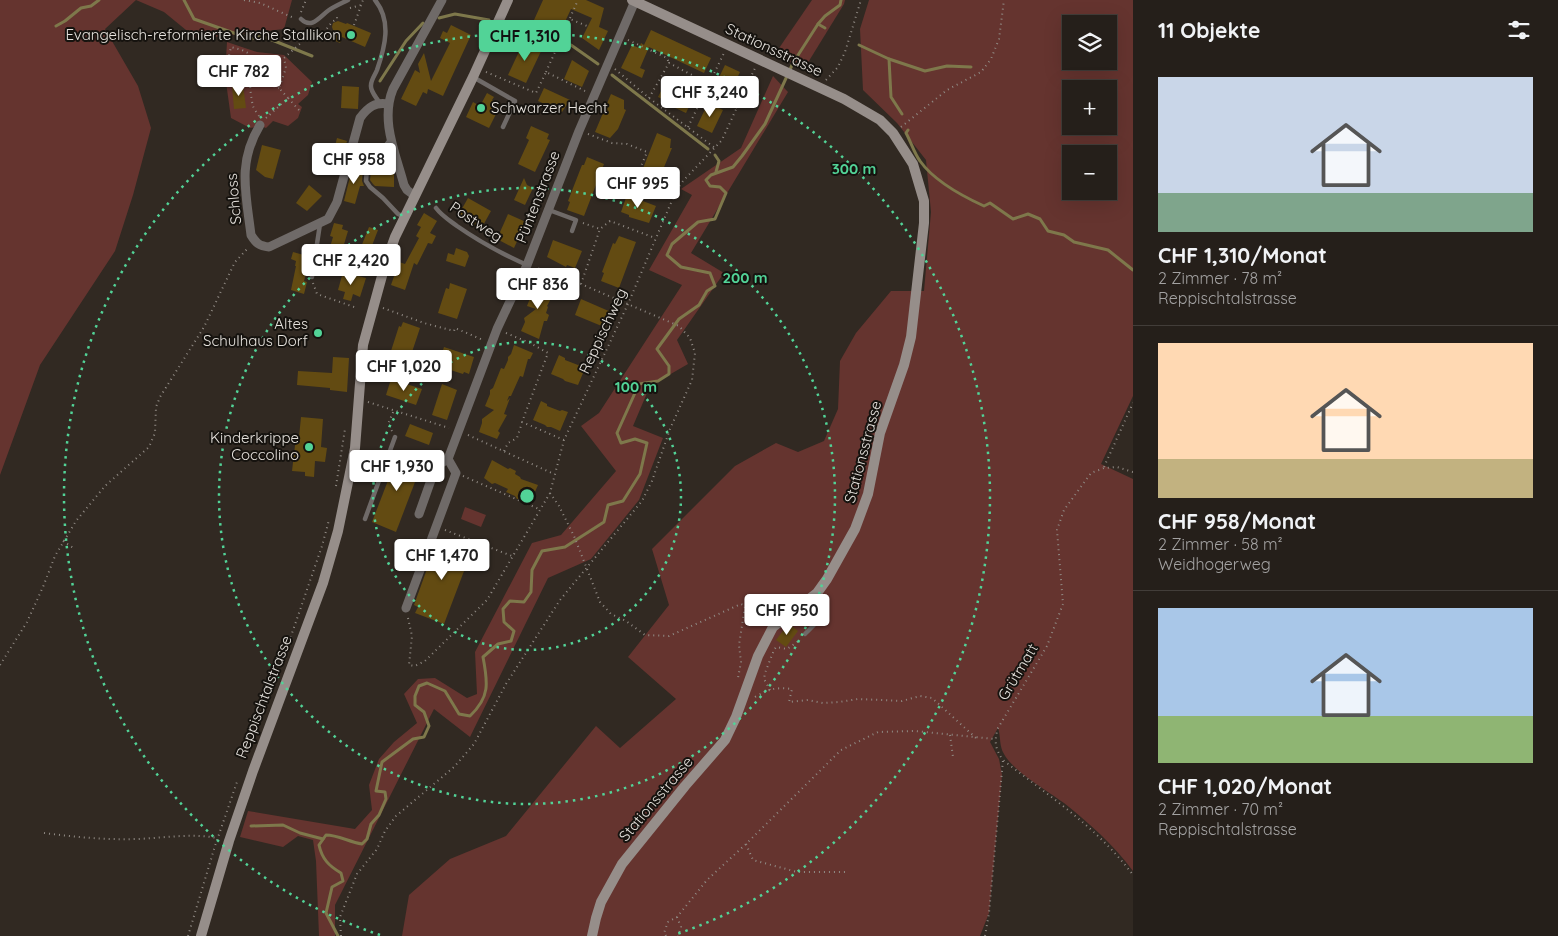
<!DOCTYPE html>
<html lang="de">
<meta charset="utf-8">
<style>
:root{--surface:#251f1a;--page:#312c27;--text:#f1f3f6;--muted:#a3a2a2;--line:#423d39;--accent:#52d397}
body{margin:0;font-family:Quicksand,sans-serif;background:var(--page);color:var(--text);height:100vh;display:flex;flex-direction:column;font-size:19px;white-space:nowrap}
*{box-sizing:border-box;margin:0}
p{font-size:16px;color:var(--muted)}
.icon{flex:none;width:28px;height:28px;fill:none;stroke:currentColor;stroke-width:2;stroke-linecap:round;stroke-linejoin:round}
.map{position:relative;flex:1;overflow:hidden}
.panel{display:flex;flex-direction:column;background:var(--surface);width:425px}
.panel>*{flex:none}
.tools{position:absolute;left:1062px;top:15px;display:grid;gap:10px}
.tools a{display:grid;place-items:center;width:55px;height:55px;border-radius:0px;background:var(--surface);box-shadow:0 5px 20px #0002,0 0 0 1px var(--line);font-size:25px}
.price{position:absolute;translate:-50% -42px;padding:0 11px;border-radius:5px;background:#fff;color:#222;font-size:16px;line-height:32px;filter:drop-shadow(0 1px 2px #0008)}
.price::after{content:'';position:absolute;left:50%;top:30px;width:15px;height:11px;margin-left:-8px;background:inherit;clip-path:polygon(0 0,100% 0,50% 100%)}
.price.on{background:var(--accent);color:#111}
ul{padding:0;list-style:none}
li{display:grid;align-content:center;gap:10px;height:265px;padding:0 25px}
li+li{border-top:1px solid var(--line)}
li span{display:grid;place-items:center;height:155px;border-radius:0px;color:#555}
li>.icon{margin-inline-start:auto}
span .icon{width:90px;height:90px;fill:#fffc;stroke-width:1}
li b{font-size:21px}
h2{display:flex;justify-content:space-between;align-items:center;height:60px;padding:0 25px;font-size:21px}
main{display:flex;flex:1;min-height:0}
.map>svg:first-child{display:block}
.green{fill:#65342f;fill-rule:evenodd}
.lines{fill:none;stroke-linecap:round;stroke-linejoin:round}
.stream{stroke:#7e784b;stroke-width:3}
.building{fill:#634b12}
.path{stroke:#918b85;stroke-width:2;stroke-dasharray:1 4;stroke-linecap:butt}
.lane{stroke:#6f6a68;stroke-width:4.5}
.street{stroke:#6f6a68;stroke-width:9}
.secondary{stroke:#968e8a;stroke-width:10}
.ring{fill:none;stroke:#52d397;stroke-width:2.5;stroke-dasharray:2.5 5}
.poi-dot{fill:#52d397;stroke:#16130f;stroke-width:2}
.labels{text-anchor:middle;stroke-width:4;stroke-linejoin:round;paint-order:stroke}
.poi-label{font-size:15px;fill:#e6e2dd;stroke:#16130f;text-anchor:end}
.street-label{font-size:15px;fill:#e6e2dd;stroke:#16130f}
.centre{fill:#52d397;stroke:#16130f;stroke-width:2.5}
.ring-label{font-size:15px;text-anchor:middle;font-weight:bold;fill:#52d397;stroke:#16130f;stroke-width:4;stroke-linejoin:round;paint-order:stroke}
</style>
<main>
<div class="map">
<svg width="1133" height="936" viewBox="0 0 1133 936">
<rect width="100%" height="100%" fill="#312922"/>
<!-- green -->
<g class="green">
<path d="M 0,0 L 292,0 L 284,29 L 197,39 L 164,12 L 136,0 L 105,29 L 138,86 L 151,128 L 133,195 L 115,251 L 40,365 L 0,475 Z"/>
<path d="M 812,0 L 845,0 L 844,4 L 804,69 L 775,54 Z"/>
<path d="M 869,0 L 1133,0 L 1133,396 L 1101,464 L 1133,479 L 1133,871 C 1113,844 1090,824 1064,803 C 1048,791 1013,771 1004,754 C 999,746 1001,737 998,728 L 990,742 L 999,759 L 1002,775 L 989,913 L 980,936 L 402,936 L 409,895 L 450,859 L 506,836 L 596,726 L 620,748 L 676,699 L 628,657 L 669,605 L 652,549 L 735,466 L 776,443 L 798,452 L 824,441 L 838,409 L 840,361 L 856,333 L 891,291 L 924,291 L 931,212 L 926,160 L 897,123 L 863,90 L 860,29 ZM 1071,24 L 1109,24 L 1109,61 L 1071,61 ZM 1071,89 L 1109,89 L 1109,126 L 1071,126 ZM 1071,154 L 1109,154 L 1109,191 L 1071,191 Z"/>
<path d="M 227,42 L 257,52 L 284,55 L 312,82 L 308,95 L 298,104 L 302,107 L 298,118 L 288,126 L 273,121 L 266,128 L 261,126 L 250,128 L 231,118 L 225,75 Z"/>
<path d="M 773,76 L 788,92 L 691,253 L 724,273 L 677,340 L 688,364 L 650,386 L 633,426 L 663,438 L 639,500 L 591,559 L 548,578 L 470,737 L 434,709 L 335,905 L 335,936 L 319,936 L 316,861 L 313,840 L 298,836 L 283,847 L 240,837 L 248,811 L 355,829 L 372,810 L 369,785 L 379,759 L 394,742 L 417,723 L 404,694 L 418,679 L 435,678 L 467,698 L 477,694 L 475,652 L 532,543 L 561,535 L 616,471 L 581,426 L 599,413 L 682,285 L 649,270 L 692,195 L 681,189 L 741,148 Z"/>
<path d="M 465,507 L 486,515 L 481,527 L 461,519 Z"/>
</g>
<g class="lines">
<!-- stream -->
<g class="stream">
<path d="M 184,0 L 194,19 L 251,39 L 262,36 L 312,56"/>
<path d="M 439,18 L 455,14 L 489,20"/>
<path d="M 818,24 L 825,28"/>
<path d="M 56,26 L 65,21 L 81,8 L 91,6 L 99,0"/>
<path d="M 519,27 L 555,38 L 571,45 L 598,64"/>
<path d="M 859,45 L 889,59 L 891,97 L 902,114"/>
<path d="M 889,59 L 925,71 L 947,66 L 971,67"/>
<path d="M 612,75 L 708,149"/>
<path d="M 380,81 L 406,41 L 423,23"/>
<path d="M 908,130 L 906,133 C 911,142 914,153 920,161 C 935,182 962,196 984,206 L 990,203 L 1013,219 L 1028,214 L 1040,219 L 1048,231 L 1064,235 L 1074,242 L 1108,250 L 1133,270"/>
<path d="M 715,155 L 719,161 L 716,172"/>
<path d="M 251,826 L 283,825 L 300,833 L 323,839"/>
<path d="M 338,936 L 326,913 L 332,887 L 343,881 L 341,873 C 329,866 322,859 319,845 L 326,835 C 338,835 349,842 362,844 L 367,839 L 371,824 L 379,815 L 386,799 L 385,792 L 376,791 L 382,762 L 413,739 L 424,737 L 429,726 L 424,712 L 415,705 L 415,696 L 419,686 L 427,683 L 445,691 L 459,714 L 470,716 C 490,697 488,683 483,657 L 498,644 L 511,641 L 514,631 L 504,622 L 503,609 L 510,601 L 524,602 L 531,592 L 532,570 L 542,551 L 565,547 L 604,522 L 608,505 L 623,501 L 640,474 L 647,443 L 635,439 L 621,443 L 617,433 L 639,384 L 658,381 L 669,374 L 669,366 L 657,349 L 679,319 L 699,305 L 707,291 L 715,286 L 710,273 L 681,267 L 667,255 L 672,244 L 698,222 L 715,219 L 726,193 L 720,187 L 710,186 L 706,180 L 711,175 L 733,167 L 742,156 L 765,124 L 793,63 L 818,24 L 825,16 L 840,5 L 841,0"/>
</g>
</g>
<!-- building -->
<g class="building">
<path d="M 543,0 L 586,0 L 604,8 L 599,27 L 608,31 L 599,50 L 582,38 L 592,18 L 571,9 L 562,28 L 534,20 Z"/>
<path d="M 338,21 L 346,24 L 347,23 L 371,33 L 365,47 L 342,37 L 340,43 L 331,39 L 334,33 L 332,27 L 333,23 Z"/>
<path d="M 451,25 L 471,35 L 443,96 L 428,89 L 427,94 L 423,92 L 416,106 L 401,99 L 415,70 L 420,73 L 418,64 L 424,53 L 431,81 L 450,43 L 440,38 L 443,31 L 447,33 Z"/>
<path d="M 651,30 L 711,58 L 704,73 L 649,47 L 640,68 L 645,70 L 642,78 L 621,68 L 632,45 L 639,48 L 641,43 L 644,45 Z"/>
<path d="M 524,41 L 543,47 L 526,83 L 508,75 Z"/>
<path d="M 572,60 L 589,71 L 582,87 L 564,79 Z"/>
<path d="M 725,65 L 740,72 L 729,95 L 714,88 Z"/>
<path d="M 665,83 L 693,98 L 686,113 L 671,106 L 672,105 L 668,102 L 658,97 Z"/>
<path d="M 243,85 L 246,108 L 234,109 L 232,86 Z"/>
<path d="M 342,86 L 359,87 L 358,109 L 341,108 Z"/>
<path d="M 544,88 L 570,100 L 562,112 L 538,101 Z"/>
<path d="M 487,93 L 494,97 L 492,100 L 501,104 L 489,128 L 466,117 L 473,102 L 480,106 Z"/>
<path d="M 611,94 L 624,100 L 624,109 L 626,110 L 618,129 L 610,138 L 595,132 Z"/>
<path d="M 708,103 L 723,110 L 712,133 L 697,126 Z"/>
<path d="M 531,126 L 549,134 L 547,139 L 550,140 L 535,172 L 518,164 L 529,140 L 526,138 Z"/>
<path d="M 657,133 L 671,139 L 670,148 L 672,148 L 662,172 L 661,171 L 656,177 L 642,171 Z"/>
<path d="M 337,138 L 347,141 L 345,148 L 335,146 Z"/>
<path d="M 359,144 L 370,147 L 368,154 L 357,151 Z"/>
<path d="M 262,145 L 281,150 L 273,179 L 265,177 L 256,170 Z"/>
<path d="M 587,157 L 604,164 L 584,216 L 567,210 L 570,202 L 568,201 L 582,165 L 584,165 Z"/>
<path d="M 353,165 L 363,168 L 362,181 L 364,186 L 360,186 L 355,204 L 344,201 Z"/>
<path d="M 376,165 L 392,166 L 394,174 L 394,187 L 375,186 L 373,184 L 370,180 L 371,171 L 372,171 L 372,168 Z"/>
<path d="M 524,178 L 527,185 L 533,188 L 525,205 L 514,200 Z"/>
<path d="M 309,185 L 322,196 L 307,211 L 296,203 Z"/>
<path d="M 627,195 L 656,206 L 649,223 L 629,217 L 629,215 L 621,212 Z"/>
<path d="M 468,198 L 491,211 L 481,229 L 462,218 L 463,216 L 459,214 Z"/>
<path d="M 424,213 L 437,221 L 430,233 L 436,236 L 432,244 L 428,243 L 417,265 L 414,263 L 405,290 L 391,285 L 399,262 L 405,264 L 419,238 L 416,236 L 421,227 L 417,225 Z"/>
<path d="M 508,214 L 526,222 L 514,248 L 497,239 Z"/>
<path d="M 334,223 L 343,225 L 342,229 L 348,231 L 342,251 L 330,247 L 333,237 L 330,236 Z"/>
<path d="M 369,227 L 378,230 L 368,256 L 359,252 Z"/>
<path d="M 619,236 L 636,242 L 619,288 L 601,281 L 604,273 L 602,272 L 613,243 L 615,244 Z"/>
<path d="M 553,240 L 582,251 L 575,268 L 567,265 L 566,267 L 547,257 Z"/>
<path d="M 456,248 L 467,252 L 469,256 L 465,267 L 446,261 L 448,253 L 454,255 Z"/>
<path d="M 293,252 L 311,257 L 304,281 L 307,282 L 304,294 L 291,290 L 296,266 L 295,266 L 296,261 L 291,259 Z"/>
<path d="M 343,272 L 366,278 L 360,297 L 353,294 L 351,301 L 343,299 L 345,292 L 338,290 Z"/>
<path d="M 537,282 L 556,289 L 547,306 L 548,307 L 546,313 L 549,315 L 547,321 L 544,321 L 539,339 L 521,331 L 525,322 L 524,318 L 536,309 L 527,306 L 532,293 L 532,290 Z"/>
<path d="M 450,283 L 467,289 L 457,319 L 438,313 L 446,288 L 449,289 Z"/>
<path d="M 581,299 L 611,312 L 604,327 L 575,315 Z"/>
<path d="M 403,322 L 420,328 L 410,358 L 391,351 L 399,326 L 401,327 Z"/>
<path d="M 514,345 L 533,353 L 530,359 L 528,359 L 523,377 L 520,376 L 511,396 L 509,396 L 507,401 L 510,398 L 504,414 L 507,415 L 498,431 L 500,433 L 497,439 L 479,432 L 482,423 L 482,419 L 494,410 L 485,406 L 490,394 L 490,390 L 493,388 L 501,368 L 504,369 L 508,360 L 508,357 L 511,354 Z"/>
<path d="M 444,347 L 474,357 L 469,374 L 464,372 L 463,374 L 438,366 Z"/>
<path d="M 559,355 L 565,358 L 565,360 L 578,365 L 580,364 L 586,366 L 578,385 L 565,381 L 563,379 L 551,374 Z"/>
<path d="M 333,357 L 349,358 L 347,392 L 330,390 L 330,388 L 297,385 L 298,371 L 332,373 Z"/>
<path d="M 391,379 L 422,389 L 416,405 L 386,395 Z"/>
<path d="M 442,384 L 457,390 L 447,420 L 432,415 Z"/>
<path d="M 541,401 L 547,404 L 547,406 L 560,411 L 562,410 L 568,412 L 560,431 L 551,427 L 547,427 L 545,425 L 533,420 Z"/>
<path d="M 301,417 L 323,419 L 321,447 L 327,448 L 325,462 L 315,461 L 314,477 L 305,476 L 305,472 L 292,471 L 296,437 L 299,437 Z"/>
<path d="M 410,424 L 433,433 L 429,445 L 405,436 Z"/>
<path d="M 399,452 L 423,461 L 396,532 L 372,522 Z"/>
<path d="M 492,460 L 508,469 L 510,468 L 516,471 L 515,474 L 520,477 L 521,479 L 538,485 L 530,503 L 521,499 L 517,499 L 515,496 L 506,492 L 508,489 L 495,483 L 492,484 L 484,478 Z"/>
<path d="M 443,539 L 472,550 L 444,624 L 415,613 L 418,607 L 414,605 L 436,544 L 441,545 Z"/>
<path d="M 792,626 L 798,631 L 786,647 L 776,640 L 785,628 L 788,630 Z"/>
</g>
<g class="lines">
<!-- path -->
<g class="path">
<path d="M 244,0 L 260,3 L 294,18"/>
<path d="M 350,8 L 361,5"/>
<path d="M 301,12 L 306,0"/>
<path d="M 570,18 L 578,0"/>
<path d="M 354,25 L 363,0"/>
<path d="M 628,40 L 667,58 L 669,63"/>
<path d="M 228,60 L 231,47 L 242,50 L 250,54 L 253,63"/>
<path d="M 615,69 L 649,98 L 715,148"/>
<path d="M 486,72 L 536,93 L 546,72 L 585,91"/>
<path d="M 546,72 L 570,19 L 587,26"/>
<path d="M 235,78 L 250,78 L 279,88"/>
<path d="M 826,80 L 838,67 L 845,52 L 861,0"/>
<path d="M 705,93 L 737,108"/>
<path d="M 288,98 L 279,88 L 286,68 L 284,58 L 311,34 L 322,35 L 332,22 L 337,19 L 337,14"/>
<path d="M 649,98 L 669,63 L 709,84"/>
<path d="M 259,116 C 257,113 254,109 253,106 C 250,94 246,61 259,56 L 284,58"/>
<path d="M 266,118 L 288,98 L 299,110"/>
<path d="M 688,127 L 724,53"/>
<path d="M 901,127 L 947,90 L 981,72 L 991,59 L 999,39 L 1004,0"/>
<path d="M 588,134 L 612,143 L 627,144 L 647,152 L 637,176 L 676,191"/>
<path d="M 583,223 L 600,229"/>
<path d="M 313,283 L 317,294 L 357,308"/>
<path d="M 581,284 L 600,229 L 610,221 L 655,238"/>
<path d="M 383,308 L 424,323 L 454,331 L 455,328 L 483,340"/>
<path d="M 506,333 L 530,343 L 548,353 L 522,422 L 564,440"/>
<path d="M 368,402 L 449,428"/>
<path d="M 392,431 L 388,424 L 394,410"/>
<path d="M 468,435 L 554,474"/>
<path d="M 504,451 L 508,443 L 517,438 L 522,423"/>
<path d="M 1104,467 L 1133,403"/>
<path d="M 1133,472 L 1117,467 L 1104,468 L 1091,473 L 1064,510 L 1057,530 L 1063,604 L 1047,646 L 998,728 C 994,741 995,749 1003,760 C 1049,796 1098,828 1133,875"/>
<path d="M 463,476 L 539,509"/>
<path d="M 336,486 L 345,429"/>
<path d="M 550,493 L 559,506 L 574,536 L 600,602 L 611,614 L 626,621 L 645,635 L 669,636 L 741,604 L 745,606 L 739,645 L 741,662 L 738,678"/>
<path d="M 445,530 L 512,556"/>
<path d="M 63,541 L 75,549"/>
<path d="M 408,618 L 412,636 L 409,665 L 415,666 L 425,661 L 487,600 L 550,493 L 564,440 L 628,304 L 676,191 L 683,181 L 722,140 L 755,68"/>
<path d="M 289,642 L 322,546 L 329,520"/>
<path d="M 0,665 L 27,622 L 43,587 L 55,556 L 76,521 L 105,486 L 149,447 L 155,433 L 156,407 L 160,397 L 204,327 L 235,262 L 249,247"/>
<path d="M 770,690 L 764,679 L 765,673 L 774,650 L 776,647 L 787,649 L 800,640"/>
<path d="M 755,697 C 769,689 775,687 792,689 L 789,702 L 808,700 L 823,703 L 839,702 L 858,699 L 902,701 L 920,696 L 932,698 L 976,738"/>
<path d="M 950,735 L 953,757"/>
<path d="M 44,833 C 75,837 105,840 137,839 C 164,838 190,833 217,838"/>
<path d="M 746,844 L 753,860 L 797,872 L 848,872"/>
<path d="M 677,917 L 681,927 L 678,936"/>
<path d="M 188,936 L 215,846 L 237,782"/>
<path d="M 341,936 L 340,917 L 357,874 L 377,849 L 385,831 L 396,816 L 454,767 L 474,744 L 506,684 L 560,600 L 642,501 L 652,481 L 670,429 L 692,380 L 695,353 L 690,338 L 679,326 L 581,284 L 537,268"/>
<path d="M 666,936 L 664,933 L 668,922 L 677,917 L 707,880 L 746,844 L 841,750 L 878,732 L 915,731 L 994,739"/>
<path d="M 985,936 L 989,913 L 1003,760"/>
</g>
<!-- lane -->
<g class="lane">
<path d="M 375,0 C 392,21 385,47 377,70 C 375,75 371,80 371,85 C 370,91 376,97 379,102"/>
<path d="M 301,19 C 312,30 320,16 329,10 C 335,6 342,3 348,0"/>
<path d="M 473,77 L 515,101 L 503,127"/>
<path d="M 390,140 L 386,145 L 380,158 L 371,163 L 367,168 L 366,181 L 370,187 L 383,198 L 398,214 L 405,217"/>
<path d="M 436,208 C 442,216 449,220 457,226 C 480,242 502,254 527,265"/>
<path d="M 549,210 L 576,220 L 572,231"/>
<path d="M 312,277 L 320,224"/>
<path d="M 351,468 L 380,477"/>
<path d="M 365,519 L 395,437"/>
<path d="M 805,634 C 816,623 833,609 818,594"/>
</g>
<!-- street -->
<g class="street">
<path d="M 260,125 C 237,163 246,193 251,235 C 256,243 259,246 269,247 L 328,219 L 337,202 L 360,118 C 368,107 375,102 388,104"/>
<path d="M 415,196 L 407,190 L 404,185 C 396,154 380,121 393,89 L 442,0"/>
<path d="M 419,514 L 436,466 L 448,459 L 497,329 L 527,265 L 579,131 L 635,1"/>
<path d="M 406,608 L 456,473 L 448,459"/>
</g>
<!-- secondary -->
<g class="secondary">
<path d="M 201,936 L 229,841 L 253,771 L 323,583 L 338,531 L 355,448 L 363,345 L 385,265 L 395,237 L 473,77 L 508,0"/>
<path d="M 592,936 L 596,918 L 601,902 L 622,864 L 685,786 L 725,740 L 736,717 L 758,656 L 773,627 L 817,593 L 827,579 L 855,529 L 868,494 L 880,433 L 904,365 L 911,337 L 924,223 L 924,201 L 913,164 L 893,133 L 880,120 L 844,99 L 632,0"/>
</g>
</g>
<!-- distance rings -->
<g class="ring">
<circle cx="527" cy="496" r="154"/>
<circle cx="527" cy="496" r="308"/>
<path d="M380 935A463 463 0 1 1 674 935"/>
</g>
<!-- markers -->
<g class="poi-dot">
<circle cx="351" cy="35" r="5"/>
<circle cx="481" cy="108" r="5"/>
<circle cx="318" cy="333" r="5"/>
<circle cx="309" cy="447" r="5"/>
</g>
<g class="labels">
<!-- poi labels -->
<g class="poi-label">
<text x="341" y="40">Evangelisch-reformierte Kirche Stallikon</text>
<text x="491" y="113" text-anchor="start">Schwarzer Hecht</text>
<text x="308" y="329">Altes<tspan x="308" dy="17">Schulhaus Dorf</tspan></text>
<text x="299" y="443">Kinderkrippe<tspan x="299" dy="17">Coccolino</tspan></text>
</g>
<!-- street labels -->
<g class="street-label">
<text transform="translate(774 50) rotate(25)" y="5">Stationsstrasse</text>
<text transform="translate(538 197) rotate(-69)" y="5">Püntenstrasse</text>
<text transform="translate(234 199) rotate(-95)" y="5">Schloss</text>
<text transform="translate(476 222) rotate(34)" y="5">Postweg</text>
<text transform="translate(603 331) rotate(-65)" y="5">Reppischweg</text>
<text transform="translate(863 452) rotate(-75)" y="5">Stationsstrasse</text>
<text transform="translate(1018 672) rotate(-59)" y="5">Grütmatt</text>
<text transform="translate(264 697) rotate(-69)" y="5">Reppischtalstrasse</text>
<text transform="translate(656 799) rotate(-50)" y="5">Stationsstrasse</text>
</g>
</g>
<circle cx="527" cy="496" r="8" class="centre"/>
<g class="ring-label">
<text x="854" y="174">300 m</text>
<text x="745" y="283">200 m</text>
<text x="636" y="392">100 m</text>
</g>
</svg>
<div class="tools">
<a><svg class="icon" aria-label="layers" viewBox="0 0 24 24"><path d="M12 4l9 5-9 5-9-5zM3 14l9 5 9-5"/></svg></a>
<a>+</a>
<a>−</a>
</div>
<b class="price on" style="left:525px;top:62px">CHF 1,310</b>
<b class="price" style="left:239px;top:97px">CHF 782</b>
<b class="price" style="left:710px;top:118px">CHF 3,240</b>
<b class="price" style="left:354px;top:185px">CHF 958</b>
<b class="price" style="left:638px;top:209px">CHF 995</b>
<b class="price" style="left:351px;top:286px">CHF 2,420</b>
<b class="price" style="left:538px;top:310px">CHF 836</b>
<b class="price" style="left:404px;top:392px">CHF 1,020</b>
<b class="price" style="left:397px;top:492px">CHF 1,930</b>
<b class="price" style="left:442px;top:581px">CHF 1,470</b>
<b class="price" style="left:787px;top:636px">CHF 950</b>
</div>
<section class="panel">
<h2>11 Objekte<svg class="icon" aria-label="filters" viewBox="0 0 24 24"><path d="M4 7h16M4 17h16"/><circle cx="9" cy="7" r="2"/><circle cx="15" cy="17" r="2"/></svg></h2>
<ul>
<li><span style="background:linear-gradient(#c9d6e8 75%,#7fa58c 0)"><svg class="icon" aria-label="home" viewBox="0 0 24 24"><path d="M3 11l9-7 9 7M6 9v11h12V9"/></svg></span><div><b>CHF 1,310/Monat</b><p>2 Zimmer · 78 m²</p><p>Reppischtalstrasse</p></div></li>
<li><span style="background:linear-gradient(#ffd9b3 75%,#c2b280 0)"><svg class="icon" aria-label="home" viewBox="0 0 24 24"><path d="M3 11l9-7 9 7M6 9v11h12V9"/></svg></span><div><b>CHF 958/Monat</b><p>2 Zimmer · 58 m²</p><p>Weidhogerweg</p></div></li>
<li><span style="background:linear-gradient(#a9c7e8 70%,#8fb573 0)"><svg class="icon" aria-label="home" viewBox="0 0 24 24"><path d="M3 11l9-7 9 7M6 9v11h12V9"/></svg></span><div><b>CHF 1,020/Monat</b><p>2 Zimmer · 70 m²</p><p>Reppischtalstrasse</p></div></li>
</ul>
</section>
</main>
